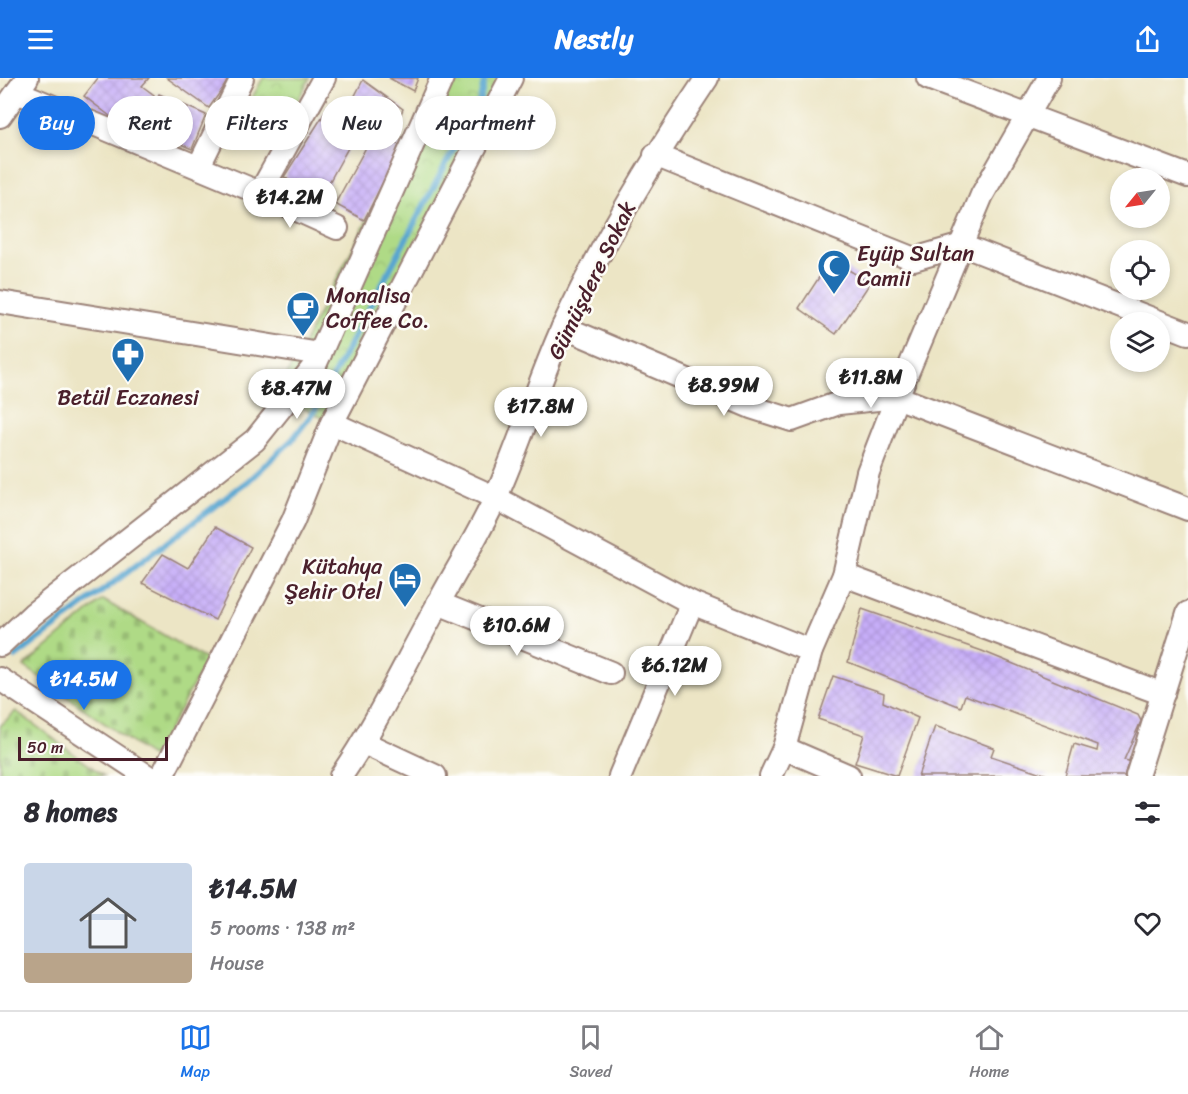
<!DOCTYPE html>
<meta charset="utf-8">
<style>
:root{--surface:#fff;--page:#f7f7f7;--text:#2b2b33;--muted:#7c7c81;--line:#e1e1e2;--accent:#1a73e8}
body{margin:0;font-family:Sriracha,sans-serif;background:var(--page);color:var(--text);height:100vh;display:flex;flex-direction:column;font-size:22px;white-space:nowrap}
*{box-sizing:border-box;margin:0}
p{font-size:20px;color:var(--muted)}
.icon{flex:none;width:33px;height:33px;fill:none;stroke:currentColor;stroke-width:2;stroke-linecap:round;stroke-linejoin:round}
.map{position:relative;height:698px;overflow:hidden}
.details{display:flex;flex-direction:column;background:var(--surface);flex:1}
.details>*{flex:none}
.top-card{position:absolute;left:18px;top:18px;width:600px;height:54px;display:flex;gap:12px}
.needle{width:39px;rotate:240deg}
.controls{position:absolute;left:1110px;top:90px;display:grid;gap:12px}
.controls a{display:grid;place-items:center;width:60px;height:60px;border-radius:50%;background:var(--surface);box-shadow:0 3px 9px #0003;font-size:30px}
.scale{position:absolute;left:18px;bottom:15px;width:150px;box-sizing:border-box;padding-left:6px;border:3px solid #4a1f2b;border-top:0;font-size:16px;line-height:21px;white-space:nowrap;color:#4a1f2b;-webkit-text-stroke:4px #fdfcf7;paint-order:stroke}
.price{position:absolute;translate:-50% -51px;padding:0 14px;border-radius:21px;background:#fff;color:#222;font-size:20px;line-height:39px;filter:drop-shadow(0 2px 3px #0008)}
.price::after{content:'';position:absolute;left:50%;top:36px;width:18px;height:14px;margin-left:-9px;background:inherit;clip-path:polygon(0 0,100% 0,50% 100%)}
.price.active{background:var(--accent);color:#fff}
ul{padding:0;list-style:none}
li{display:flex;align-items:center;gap:18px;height:150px;padding:0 24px}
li+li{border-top:2px solid var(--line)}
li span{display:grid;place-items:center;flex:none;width:168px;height:120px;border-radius:6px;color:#555}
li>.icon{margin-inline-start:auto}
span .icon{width:72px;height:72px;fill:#fffc;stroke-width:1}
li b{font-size:26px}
h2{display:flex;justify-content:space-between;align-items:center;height:72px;padding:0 24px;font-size:26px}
.chip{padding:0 21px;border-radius:27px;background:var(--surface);box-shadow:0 3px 9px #0003;font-size:21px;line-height:54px}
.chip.active{background:var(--accent);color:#fff}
header{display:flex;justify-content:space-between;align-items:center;height:78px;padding:0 24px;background:var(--accent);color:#fff;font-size:27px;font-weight:800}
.menu{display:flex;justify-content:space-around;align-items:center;height:84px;border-top:2px solid var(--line);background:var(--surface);font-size:16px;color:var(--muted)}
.menu a{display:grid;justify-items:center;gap:3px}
.menu .active{color:var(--accent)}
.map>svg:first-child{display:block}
.cemetery{fill:url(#cemetery-stones);stroke:#7c7c58;stroke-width:1.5}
.park{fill:url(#park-crowns);stroke:#7c7c58;stroke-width:1.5}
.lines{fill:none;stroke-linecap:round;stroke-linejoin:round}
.stream{stroke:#56a5d0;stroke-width:6}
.building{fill:url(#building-cross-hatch)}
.minor-casing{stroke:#9b8278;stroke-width:26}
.minor{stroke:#fff;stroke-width:22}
.labels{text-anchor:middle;stroke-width:5;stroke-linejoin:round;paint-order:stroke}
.poi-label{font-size:22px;fill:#4a1f2b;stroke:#fdfcf7;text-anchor:start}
.street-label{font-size:22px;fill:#4a1f2b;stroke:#fdfcf7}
</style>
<header><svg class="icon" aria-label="menu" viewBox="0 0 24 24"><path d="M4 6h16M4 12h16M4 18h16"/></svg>Nestly<svg class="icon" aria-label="share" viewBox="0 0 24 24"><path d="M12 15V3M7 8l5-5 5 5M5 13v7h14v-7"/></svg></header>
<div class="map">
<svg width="1188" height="698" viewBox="0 0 1188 698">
<defs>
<pattern id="cemetery-stones" width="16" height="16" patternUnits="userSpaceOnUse" patternTransform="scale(1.5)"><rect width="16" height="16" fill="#afda86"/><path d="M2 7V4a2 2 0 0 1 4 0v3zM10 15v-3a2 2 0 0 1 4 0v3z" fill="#98bb74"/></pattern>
<pattern id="park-crowns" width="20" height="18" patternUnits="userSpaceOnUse" patternTransform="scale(1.5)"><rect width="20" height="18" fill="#afda86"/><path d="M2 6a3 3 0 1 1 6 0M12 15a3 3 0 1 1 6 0" fill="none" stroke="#98bb74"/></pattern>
<pattern id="building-cross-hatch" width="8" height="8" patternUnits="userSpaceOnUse" patternTransform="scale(1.5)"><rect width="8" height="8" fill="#c6adf8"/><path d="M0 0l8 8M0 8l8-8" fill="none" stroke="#ac94d5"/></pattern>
</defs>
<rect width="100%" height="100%" fill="#fdfcf7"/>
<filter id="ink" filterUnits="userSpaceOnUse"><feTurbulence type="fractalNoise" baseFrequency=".0167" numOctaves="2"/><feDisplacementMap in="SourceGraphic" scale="12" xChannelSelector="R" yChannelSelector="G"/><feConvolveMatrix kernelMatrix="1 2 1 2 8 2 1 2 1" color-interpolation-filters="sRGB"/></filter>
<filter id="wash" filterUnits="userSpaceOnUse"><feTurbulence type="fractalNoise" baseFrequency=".008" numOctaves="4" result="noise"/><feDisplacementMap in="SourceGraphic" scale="24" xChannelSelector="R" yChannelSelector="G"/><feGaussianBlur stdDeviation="1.35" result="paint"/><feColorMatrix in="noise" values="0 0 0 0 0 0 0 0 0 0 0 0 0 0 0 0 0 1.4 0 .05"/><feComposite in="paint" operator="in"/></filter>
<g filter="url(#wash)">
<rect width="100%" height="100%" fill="#ece5c5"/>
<!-- cemetery -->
<g class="cemetery">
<path d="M 103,522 L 207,582 L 153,680 L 24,588 Z"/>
<path d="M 16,633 L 104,698 L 0,698 L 0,648 Z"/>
</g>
<!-- park -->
<g class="park">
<path d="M 263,0 L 310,0 L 277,60 L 241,40 Z"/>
<path d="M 441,0 L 510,0 L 332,345 L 277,316 Z"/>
</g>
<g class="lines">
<!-- stream -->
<path class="stream" d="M 15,579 L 248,403 L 292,362 L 315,332 L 480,22 L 485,0"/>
</g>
<g id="blocks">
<!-- building -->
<g class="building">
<path d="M 98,0 L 149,0 L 142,8 L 154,17 L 127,51 L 84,18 Z"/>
<path d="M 167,0 L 230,0 L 209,30 Z"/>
<path d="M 389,0 L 418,0 L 413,13 Z"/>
<path d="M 363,2 L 403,31 L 391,59 L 365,39 L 320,121 L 284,99 L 331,25 L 348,31 Z"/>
<path d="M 159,16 L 206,37 L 192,71 L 144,50 Z"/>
<path d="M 375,53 L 401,68 L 364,142 L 335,126 Z"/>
<path d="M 831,181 L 870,205 L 836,256 L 799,230 Z"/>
<path d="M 215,449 L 251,469 L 215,542 L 142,505 L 163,476 L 188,490 Z"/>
<path d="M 862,531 L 982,573 L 1138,637 L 1141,643 L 1124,682 L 1129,683 L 1124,698 L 1065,698 L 1074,666 L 1097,673 L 1098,667 L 965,617 L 961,629 L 848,584 Z"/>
<path d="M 833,598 L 884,615 L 883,624 L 918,640 L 897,698 L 855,685 L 864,657 L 818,641 Z"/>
<path d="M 935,648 L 994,670 L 991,678 L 1050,698 L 918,698 Z"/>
</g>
</g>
</g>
<g filter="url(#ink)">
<use href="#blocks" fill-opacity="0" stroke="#9b8278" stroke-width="1.5"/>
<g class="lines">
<defs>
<g id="minor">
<path d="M 928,0 L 1188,98"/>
<path d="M 17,14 L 260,115 L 324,0"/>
<path d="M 0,38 L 27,0"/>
<path d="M 655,77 L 914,181 L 962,167 L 1188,255"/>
<path d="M 199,88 L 242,0"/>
<path d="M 260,115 L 337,150"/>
<path d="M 0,224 L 320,276"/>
<path d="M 563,249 L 751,329 L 792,342 L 839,325 L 897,319 L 1188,431"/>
<path d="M 332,345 L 496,420 L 692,525 L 811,573"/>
<path d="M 844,497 L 1163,616"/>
<path d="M 438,525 L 611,595"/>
<path d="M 0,567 L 33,536 L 255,362 L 315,287 L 442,0"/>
<path d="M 0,601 L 147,698"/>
<path d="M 364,665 L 435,698"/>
<path d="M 784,670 L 849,698"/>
<path d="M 162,698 L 293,443 L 332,345 L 511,0"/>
<path d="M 341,698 C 378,644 405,585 437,528 C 456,492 478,458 495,421 C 521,364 538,304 564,247 C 604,161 654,79 707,0"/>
<path d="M 620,698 L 692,525"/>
<path d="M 771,698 L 784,670 L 811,573 L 844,497 L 868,394 L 897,319 L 982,117 L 1049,0"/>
<path d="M 1137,698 L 1188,535"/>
</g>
</defs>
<!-- minor casing -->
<use href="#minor" class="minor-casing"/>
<!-- minor -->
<use href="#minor" class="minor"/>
</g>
</g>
<!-- icons -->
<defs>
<symbol id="mosque-pin" viewBox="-11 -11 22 30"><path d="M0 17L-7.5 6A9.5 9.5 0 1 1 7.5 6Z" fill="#1f6fb2" stroke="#fdfcf7"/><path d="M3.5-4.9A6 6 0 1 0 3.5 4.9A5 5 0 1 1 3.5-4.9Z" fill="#fff"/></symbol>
<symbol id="cafe-pin" viewBox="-11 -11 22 30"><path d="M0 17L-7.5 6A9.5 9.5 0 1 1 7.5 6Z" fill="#1f6fb2" stroke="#fdfcf7"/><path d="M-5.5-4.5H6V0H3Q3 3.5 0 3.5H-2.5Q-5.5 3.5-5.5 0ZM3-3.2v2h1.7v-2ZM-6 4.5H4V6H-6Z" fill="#fff"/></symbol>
<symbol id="pharmacy-pin" viewBox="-11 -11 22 30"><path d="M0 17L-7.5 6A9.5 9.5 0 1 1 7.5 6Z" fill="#1f6fb2" stroke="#fdfcf7"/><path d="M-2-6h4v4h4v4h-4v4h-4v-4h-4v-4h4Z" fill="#fff"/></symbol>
<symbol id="hotel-pin" viewBox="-11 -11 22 30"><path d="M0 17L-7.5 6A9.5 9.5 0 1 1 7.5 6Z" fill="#1f6fb2" stroke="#fdfcf7"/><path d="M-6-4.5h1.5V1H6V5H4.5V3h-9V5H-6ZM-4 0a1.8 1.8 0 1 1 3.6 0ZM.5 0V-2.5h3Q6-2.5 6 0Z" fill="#fff"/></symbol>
</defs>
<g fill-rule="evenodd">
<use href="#mosque-pin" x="815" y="169" width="38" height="52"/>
<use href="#cafe-pin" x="284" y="211" width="38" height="52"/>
<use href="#pharmacy-pin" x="109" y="257" width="38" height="52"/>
<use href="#hotel-pin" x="386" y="482" width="38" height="52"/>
</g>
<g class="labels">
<!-- poi labels -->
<g class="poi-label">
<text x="857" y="183">Eyüp Sultan<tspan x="857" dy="25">Camii</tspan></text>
<text x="326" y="225">Monalisa<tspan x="326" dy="25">Coffee Co.</tspan></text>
<text x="128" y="327" text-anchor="middle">Betül Eczanesi</text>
<text x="382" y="496" text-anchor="end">Kütahya<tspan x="382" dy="25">Şehir Otel</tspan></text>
</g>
<!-- street labels -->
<g class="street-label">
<text transform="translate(591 202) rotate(-64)" y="8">Gümüşdere Sokak</text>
</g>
</g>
</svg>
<div class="controls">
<a><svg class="needle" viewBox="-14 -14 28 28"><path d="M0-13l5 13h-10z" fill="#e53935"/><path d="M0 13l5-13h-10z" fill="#7c7c81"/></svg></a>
<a><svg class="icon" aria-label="locate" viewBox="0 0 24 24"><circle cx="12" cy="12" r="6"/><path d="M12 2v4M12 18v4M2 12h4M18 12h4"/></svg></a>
<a><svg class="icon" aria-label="layers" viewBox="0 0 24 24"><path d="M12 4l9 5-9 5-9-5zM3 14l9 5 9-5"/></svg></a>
</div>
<div class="scale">50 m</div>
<b class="price" style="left:290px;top:151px">₺14.2M</b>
<b class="price" style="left:871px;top:331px">₺11.8M</b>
<b class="price" style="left:724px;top:339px">₺8.99M</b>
<b class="price" style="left:297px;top:342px">₺8.47M</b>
<b class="price" style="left:541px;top:360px">₺17.8M</b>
<b class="price" style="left:517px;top:579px">₺10.6M</b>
<b class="price" style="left:675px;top:619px">₺6.12M</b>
<b class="price active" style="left:84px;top:633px">₺14.5M</b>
<div class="top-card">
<a class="chip active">Buy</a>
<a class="chip">Rent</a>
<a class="chip">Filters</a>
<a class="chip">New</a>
<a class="chip">Apartment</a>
</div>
</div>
<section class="details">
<h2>8 homes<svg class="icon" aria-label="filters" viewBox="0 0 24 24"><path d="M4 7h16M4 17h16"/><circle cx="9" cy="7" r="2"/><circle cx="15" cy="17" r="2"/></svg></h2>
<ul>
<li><span style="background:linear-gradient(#c9d6e8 75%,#b9a48a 0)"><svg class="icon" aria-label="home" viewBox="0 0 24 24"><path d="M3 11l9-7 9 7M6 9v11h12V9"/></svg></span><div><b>₺14.5M</b><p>5 rooms · 138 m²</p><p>House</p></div><svg class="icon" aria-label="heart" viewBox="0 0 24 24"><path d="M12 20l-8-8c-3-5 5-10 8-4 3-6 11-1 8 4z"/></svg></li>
</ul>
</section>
<nav class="menu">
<a class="active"><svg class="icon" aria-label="map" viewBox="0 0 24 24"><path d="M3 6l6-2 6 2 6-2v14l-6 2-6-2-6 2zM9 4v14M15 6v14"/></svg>Map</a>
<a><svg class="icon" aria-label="saved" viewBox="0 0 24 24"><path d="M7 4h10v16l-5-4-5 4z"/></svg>Saved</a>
<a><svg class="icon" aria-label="home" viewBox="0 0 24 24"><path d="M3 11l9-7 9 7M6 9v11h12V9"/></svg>Home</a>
</nav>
